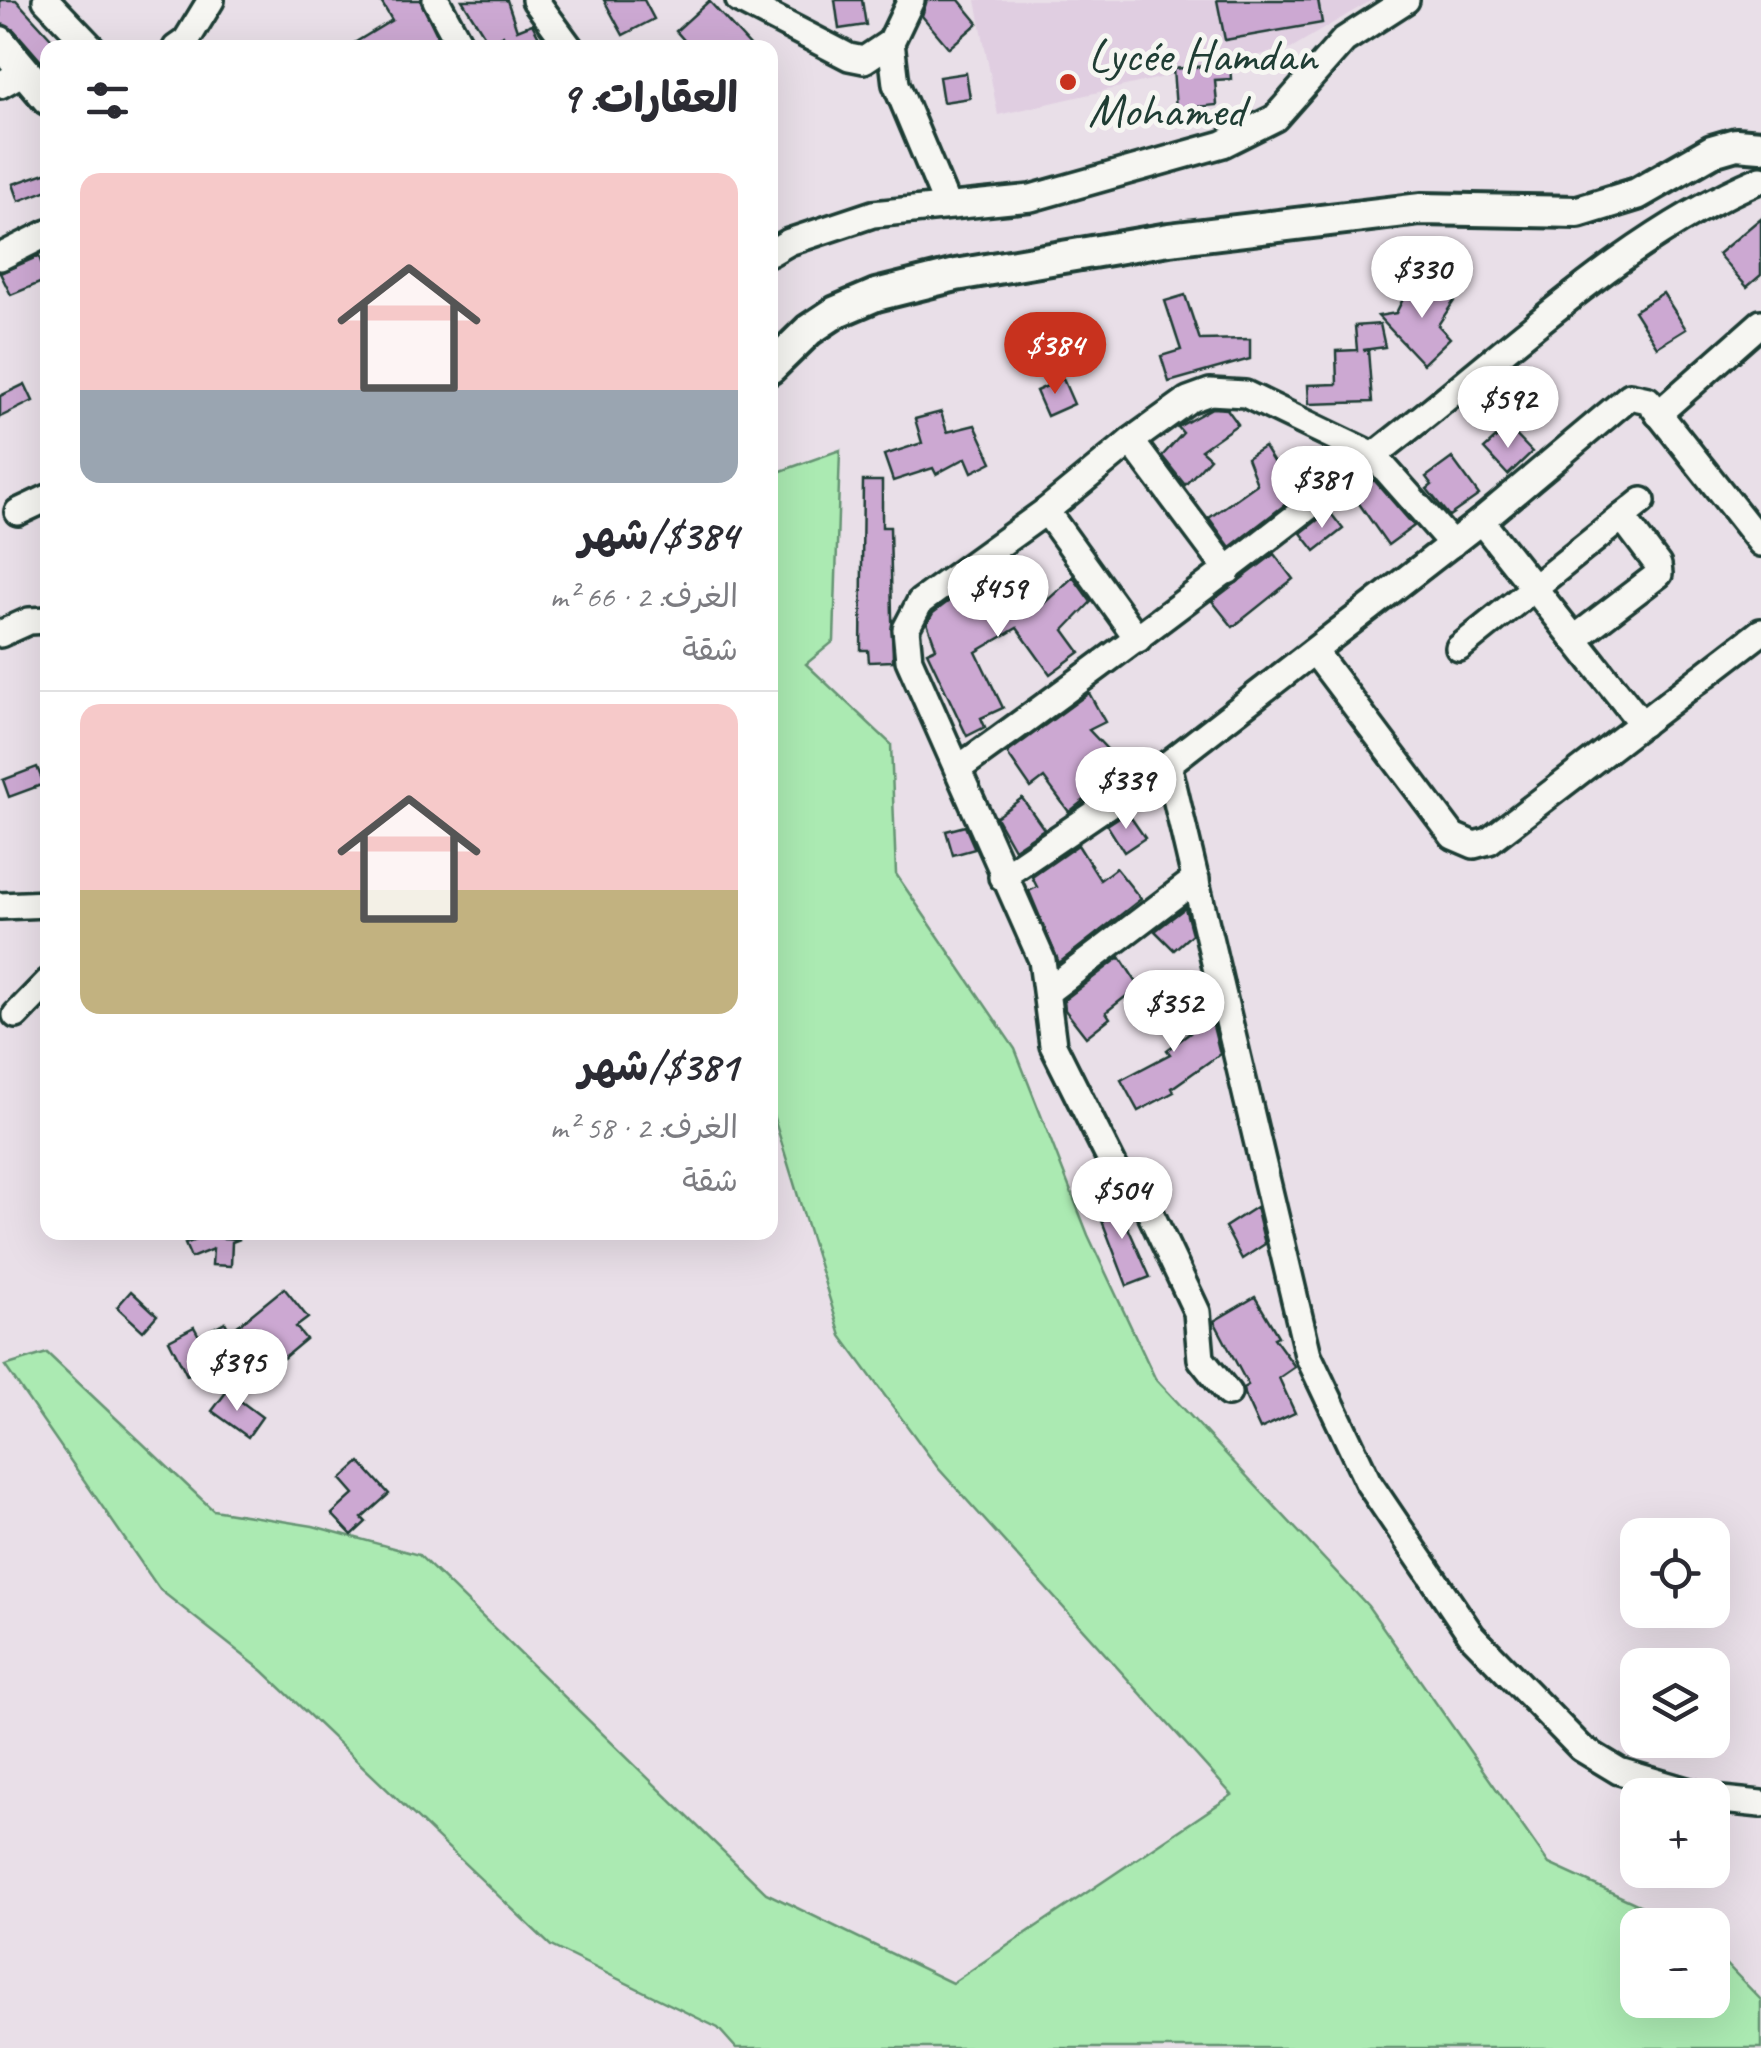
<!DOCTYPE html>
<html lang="ar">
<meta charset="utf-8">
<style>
:root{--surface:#fff;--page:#f7f7f7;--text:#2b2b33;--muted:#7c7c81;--line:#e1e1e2;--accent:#c8321e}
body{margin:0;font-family:Caveat,"Playpen Sans Arabic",sans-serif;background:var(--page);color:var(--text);direction:rtl;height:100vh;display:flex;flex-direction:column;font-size:38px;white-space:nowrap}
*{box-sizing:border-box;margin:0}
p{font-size:32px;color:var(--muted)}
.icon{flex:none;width:55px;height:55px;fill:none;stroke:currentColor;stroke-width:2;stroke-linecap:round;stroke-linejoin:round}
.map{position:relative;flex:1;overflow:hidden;direction:ltr}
.side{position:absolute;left:40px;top:40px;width:738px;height:1200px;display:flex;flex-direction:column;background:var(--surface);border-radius:20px;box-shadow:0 10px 40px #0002;direction:rtl}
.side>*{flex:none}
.tools{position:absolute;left:1620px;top:1518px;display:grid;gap:20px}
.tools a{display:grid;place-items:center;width:110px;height:110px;border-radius:20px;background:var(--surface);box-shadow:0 10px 40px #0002;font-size:50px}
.price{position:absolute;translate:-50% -85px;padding:0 22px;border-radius:35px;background:#fff;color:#222;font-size:32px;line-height:65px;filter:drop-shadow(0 2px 5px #0008)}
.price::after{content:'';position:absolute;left:50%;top:60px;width:30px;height:22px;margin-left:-15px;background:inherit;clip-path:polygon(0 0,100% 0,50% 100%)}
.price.current{background:var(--accent);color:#fff}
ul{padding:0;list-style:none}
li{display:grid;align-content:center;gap:20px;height:530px;padding:0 40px}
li+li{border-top:2px solid var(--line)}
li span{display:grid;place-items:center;height:310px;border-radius:20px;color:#555}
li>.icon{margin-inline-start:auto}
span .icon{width:180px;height:180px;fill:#fffc;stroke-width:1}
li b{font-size:42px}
h2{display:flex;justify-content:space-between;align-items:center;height:120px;padding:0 40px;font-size:42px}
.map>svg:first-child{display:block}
.built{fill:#e0cee1}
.green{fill:#abeab2;stroke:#659473;stroke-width:2.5}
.building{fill:#cca8d2;stroke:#1f3d34;stroke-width:2.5}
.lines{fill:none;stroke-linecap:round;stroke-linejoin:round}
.minor-casing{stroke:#1f3d34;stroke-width:32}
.major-casing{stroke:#1f3d34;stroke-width:38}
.minor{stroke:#f6f6f2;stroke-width:25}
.major{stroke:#f6f6f2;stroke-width:30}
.poi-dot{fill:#c8321e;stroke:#f6f6f2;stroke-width:4}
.labels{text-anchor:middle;stroke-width:10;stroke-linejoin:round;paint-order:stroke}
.poi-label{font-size:48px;fill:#1f3d34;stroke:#f6f6f2;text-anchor:start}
</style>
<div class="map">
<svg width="1761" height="2048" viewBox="0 0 1761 2048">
<rect width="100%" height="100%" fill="#e9dfe8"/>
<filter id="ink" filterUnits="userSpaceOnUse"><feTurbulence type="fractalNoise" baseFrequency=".01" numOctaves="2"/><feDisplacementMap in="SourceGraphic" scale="20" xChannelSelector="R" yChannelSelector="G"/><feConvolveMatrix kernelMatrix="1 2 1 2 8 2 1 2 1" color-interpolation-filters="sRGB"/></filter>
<g filter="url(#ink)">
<!-- built -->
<path class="built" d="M 976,0 L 1372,0 L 1291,48 L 998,115 Z"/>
<!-- green -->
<path class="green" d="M 840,450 L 834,641 L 806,664 L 891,744 L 896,874 L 1015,1049 L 1088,1235 L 1155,1378 L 1368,1606 L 1549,1864 L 1683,1925 L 1638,1925 L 1638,2000 L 1712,2000 L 1713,1950 L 1761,2000 L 1761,2048 L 736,2048 L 718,2028 L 551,1946 L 263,1671 L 160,1590 L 5,1366 L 47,1353 L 213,1510 L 313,1526 L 419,1555 L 766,1893 L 952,1983 L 1232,1795 L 938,1468 L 841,1336 L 770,1105 L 770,475 Z"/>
<!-- building -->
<g class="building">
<path d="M 0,0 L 16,0 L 60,48 L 48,48 L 48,69 L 14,30 L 0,24 Z"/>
<path d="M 380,0 L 420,0 L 438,37 L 432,40 L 436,48 L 346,48 L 392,20 Z"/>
<path d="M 462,0 L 507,0 L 517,30 L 532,24 L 545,48 L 508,48 L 503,35 L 489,43 Z"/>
<path d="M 604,0 L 644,0 L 654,19 L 623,35 Z"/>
<path d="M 835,0 L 862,0 L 866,25 L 839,29 Z"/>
<path d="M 927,0 L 959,0 L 978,23 L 949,48 L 922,16 Z"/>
<path d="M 1217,0 L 1318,0 L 1322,23 L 1225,40 Z"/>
<path d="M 709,1 L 752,48 L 691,48 L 676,31 Z"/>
<path d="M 1230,64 L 1231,79 L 1215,80 L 1217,105 L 1176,109 L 1173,69 Z"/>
<path d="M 966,73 L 970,98 L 943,102 L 939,77 Z"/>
<path d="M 48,172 L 48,190 L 19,201 L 13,184 Z"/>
<path d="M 1761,218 L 1761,275 L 1747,287 L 1718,254 Z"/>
<path d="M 39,256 L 47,280 L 11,295 L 0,273 Z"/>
<path d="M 1434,280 L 1458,295 L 1438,325 L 1450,338 L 1423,364 L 1378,316 L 1396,313 L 1407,291 L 1422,298 Z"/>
<path d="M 1663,293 L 1686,329 L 1657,347 L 1634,311 Z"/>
<path d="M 1185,295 L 1200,340 L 1250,339 L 1250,359 L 1169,382 L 1161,356 L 1181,350 L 1165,301 Z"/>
<path d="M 1380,324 L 1385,347 L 1363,350 L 1368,350 L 1372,402 L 1309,404 L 1308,385 L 1337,384 L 1336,351 L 1357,350 L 1355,326 Z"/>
<path d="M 1063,379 L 1074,404 L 1047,416 L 1036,391 Z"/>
<path d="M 25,384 L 33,401 L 0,417 L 0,396 Z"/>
<path d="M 1212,408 L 1227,409 L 1238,424 L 1201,450 L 1210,458 L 1185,485 L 1162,456 L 1183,433 L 1178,427 Z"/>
<path d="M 941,412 L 947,432 L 975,425 L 992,462 L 972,472 L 966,458 L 936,474 L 933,468 L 893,481 L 884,455 L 922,443 L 915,419 Z"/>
<path d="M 1508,427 L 1532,452 L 1508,475 L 1484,449 Z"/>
<path d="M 1264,447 L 1295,497 L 1230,547 L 1209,518 L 1257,484 L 1247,458 Z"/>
<path d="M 1452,458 L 1479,495 L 1449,516 L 1427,489 L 1432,485 L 1426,477 Z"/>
<path d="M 1374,480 L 1414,526 L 1388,545 L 1353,495 Z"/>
<path d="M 863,481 L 882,481 L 882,527 L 890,527 L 893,661 L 869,662 L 868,650 L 861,650 Z"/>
<path d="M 1329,511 L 1343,529 L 1315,551 L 1301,533 Z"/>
<path d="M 1274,554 L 1293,579 L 1233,627 L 1212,601 Z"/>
<path d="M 1015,572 L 1040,607 L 1073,577 L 1091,602 L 1064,630 L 1080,652 L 1050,674 L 1017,628 L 976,652 L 1003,708 L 981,718 L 985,727 L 967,736 L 927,652 L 936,648 L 927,623 L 933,613 L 961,592 L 967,603 Z"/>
<path d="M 1089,693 L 1105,722 L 1089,730 L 1125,768 L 1069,812 L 1044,778 L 1031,788 L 1007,753 Z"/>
<path d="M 37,767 L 44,784 L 9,797 L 3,780 Z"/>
<path d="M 1022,798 L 1044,829 L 1014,849 L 996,817 Z"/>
<path d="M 1127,812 L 1145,838 L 1124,852 L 1107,825 Z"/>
<path d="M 965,826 L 975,849 L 953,855 L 946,831 Z"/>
<path d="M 1078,845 L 1100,880 L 1116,868 L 1141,899 L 1059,963 L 1029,891 L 1037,887 L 1032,877 Z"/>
<path d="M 1185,908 L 1192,934 L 1174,950 L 1155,931 Z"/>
<path d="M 1120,957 L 1139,986 L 1106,1012 L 1110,1018 L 1086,1037 L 1065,1010 L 1064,1000 Z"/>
<path d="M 1164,981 L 1203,1024 L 1211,1018 L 1220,1054 L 1172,1088 L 1174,1092 L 1138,1111 L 1121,1080 L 1170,1054 L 1167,1050 L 1190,1033 L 1152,991 Z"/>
<path d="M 1114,1196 L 1150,1277 L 1127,1286 L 1096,1205 Z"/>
<path d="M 1256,1207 L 1265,1244 L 1242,1259 L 1225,1227 Z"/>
<path d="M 203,1237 L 240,1239 L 232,1242 L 231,1266 L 212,1265 L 213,1249 L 191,1258 L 185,1244 Z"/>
<path d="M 284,1288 L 308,1318 L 296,1327 L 306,1339 L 281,1360 L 264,1340 L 269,1333 L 187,1375 L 169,1340 L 194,1327 L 199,1336 L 225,1322 L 230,1332 Z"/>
<path d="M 131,1291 L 157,1315 L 143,1331 L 117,1307 Z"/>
<path d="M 1255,1297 L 1278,1336 L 1274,1338 L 1295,1367 L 1279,1378 L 1295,1413 L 1260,1429 L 1244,1394 L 1243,1388 L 1248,1385 L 1214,1321 Z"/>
<path d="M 227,1391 L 262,1417 L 248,1437 L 212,1411 Z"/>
<path d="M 360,1462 L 389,1494 L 362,1518 L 366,1522 L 352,1535 L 332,1514 L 354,1494 L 341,1479 Z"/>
</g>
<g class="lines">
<defs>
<g id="minor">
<path d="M 46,0 L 92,48"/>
<path d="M 436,0 L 462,48"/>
<path d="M 535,0 L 570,48"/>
<path d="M 739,0 L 849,57 L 864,60 L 891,42"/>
<path d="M 911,0 L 891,42 L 896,84 L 946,203"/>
<path d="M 176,48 L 186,41 L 211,0"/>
<path d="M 0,85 L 25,71"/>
<path d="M 770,253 L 789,242 L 873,214 L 1031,198 L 1223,144 L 1275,118 L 1344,40 L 1406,0"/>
<path d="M 0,257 L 48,233"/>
<path d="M 1658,414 L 1761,323"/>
<path d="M 1131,441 L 1228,571"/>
<path d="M 1046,511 L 1138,639"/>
<path d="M 18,512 L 48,498"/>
<path d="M 1481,521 L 1642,724"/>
<path d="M 0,634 L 29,621 L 48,620"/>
<path d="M 1574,639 L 1659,574 L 1658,565 L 1622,517"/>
<path d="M 1459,648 L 1642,501"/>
<path d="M 1314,651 L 1453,836 L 1474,845 L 1489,841 L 1761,632"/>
<path d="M 1168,764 L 1308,1355 L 1368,1482 L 1472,1636 L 1581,1748 L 1619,1771 L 1700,1795"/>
<path d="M 959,768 C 1114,657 1265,542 1414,424 C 1523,338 1632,233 1761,179"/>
<path d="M 1002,877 L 1168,764 L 1481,521 L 1630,396 L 1648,400 L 1761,543"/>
<path d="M 0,906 L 48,904"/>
<path d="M 1047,992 L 1196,879"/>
<path d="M 16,1015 L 48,982"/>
<path d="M 1228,1393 L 1201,1359 L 1197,1312 L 1147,1206 L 1120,1179 L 1053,1045 L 1042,960 L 909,660 L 906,629 L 920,602 L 1046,511 L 1131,441 L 1188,400 L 1210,392 L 1245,394 L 1374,456 L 1452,544"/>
<path d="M 1712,1799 L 1761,1804"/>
</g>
<g id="major">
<path d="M 0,42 L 48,99"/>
<path d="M 770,368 L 809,330 L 836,312 L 876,295 L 956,275 L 1169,239 L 1421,209 L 1578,212 L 1637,194 L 1712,151 L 1736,144 L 1761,146"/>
</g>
</defs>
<!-- minor casing -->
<use href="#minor" class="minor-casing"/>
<!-- major casing -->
<use href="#major" class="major-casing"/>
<!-- minor -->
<use href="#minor" class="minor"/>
<!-- major -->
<use href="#major" class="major"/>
</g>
</g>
<!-- markers -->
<circle class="poi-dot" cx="1068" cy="82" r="10"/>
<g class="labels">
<!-- poi labels -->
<g class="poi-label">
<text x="1088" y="71">Lycée Hamdan<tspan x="1088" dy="55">Mohamed</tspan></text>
</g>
</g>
</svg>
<div class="tools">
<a><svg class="icon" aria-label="locate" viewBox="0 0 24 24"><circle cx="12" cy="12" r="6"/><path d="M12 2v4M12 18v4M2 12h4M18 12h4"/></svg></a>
<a><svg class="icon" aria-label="layers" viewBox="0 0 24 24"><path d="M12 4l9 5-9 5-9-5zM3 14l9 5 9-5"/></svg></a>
<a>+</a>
<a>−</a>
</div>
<b class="price" style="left:1422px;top:321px">$330</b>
<b class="price current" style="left:1055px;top:397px">$384</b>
<b class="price" style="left:1508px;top:451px">$592</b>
<b class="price" style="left:1322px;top:531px">$381</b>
<b class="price" style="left:998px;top:640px">$459</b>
<b class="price" style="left:1126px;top:832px">$339</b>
<b class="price" style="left:1174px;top:1055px">$352</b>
<b class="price" style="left:1122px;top:1242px">$504</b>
<b class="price" style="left:237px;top:1414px">$395</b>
<section class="side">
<h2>العقارات: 9<svg class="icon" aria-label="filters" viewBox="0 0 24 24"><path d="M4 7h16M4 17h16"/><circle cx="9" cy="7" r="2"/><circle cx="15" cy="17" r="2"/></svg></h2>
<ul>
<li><span style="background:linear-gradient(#f6c9c9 70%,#9aa5b1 0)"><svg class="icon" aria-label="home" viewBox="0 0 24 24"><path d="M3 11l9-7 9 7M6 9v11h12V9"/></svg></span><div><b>$384/شهر</b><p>الغرف: 2 · 66 m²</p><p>شقة</p></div></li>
<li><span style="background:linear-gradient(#f6c9c9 60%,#c2b280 0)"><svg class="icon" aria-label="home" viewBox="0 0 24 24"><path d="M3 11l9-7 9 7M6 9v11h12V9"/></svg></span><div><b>$381/شهر</b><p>الغرف: 2 · 58 m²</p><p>شقة</p></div></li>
</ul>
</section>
</div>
